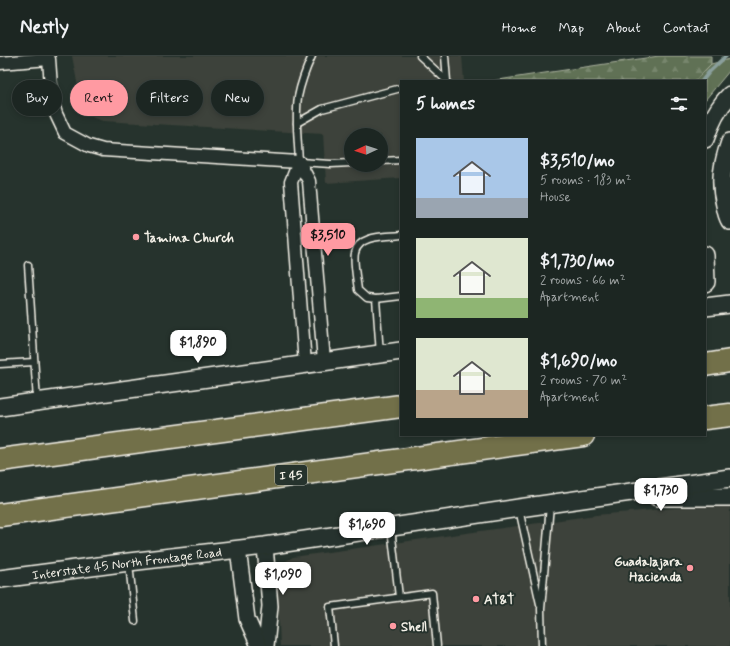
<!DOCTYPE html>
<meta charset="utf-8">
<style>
:root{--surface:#1c2622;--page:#252e2a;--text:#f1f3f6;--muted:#a0a5a5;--line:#3a4340;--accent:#ff9aa2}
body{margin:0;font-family:Mynerve,sans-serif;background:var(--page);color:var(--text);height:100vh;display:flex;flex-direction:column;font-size:15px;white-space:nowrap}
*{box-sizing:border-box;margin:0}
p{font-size:13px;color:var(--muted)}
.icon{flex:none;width:22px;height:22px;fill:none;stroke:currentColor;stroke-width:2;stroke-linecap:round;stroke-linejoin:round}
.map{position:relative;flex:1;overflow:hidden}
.sheet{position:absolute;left:400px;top:24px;width:306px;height:356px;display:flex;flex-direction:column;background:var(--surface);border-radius:0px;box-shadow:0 2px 6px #0003,0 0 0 1px var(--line)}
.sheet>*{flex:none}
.banner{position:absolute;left:12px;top:24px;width:328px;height:36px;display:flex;gap:8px}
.needle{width:26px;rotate:267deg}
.buttons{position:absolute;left:344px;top:72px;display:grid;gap:8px}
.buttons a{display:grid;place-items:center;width:44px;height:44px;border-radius:50%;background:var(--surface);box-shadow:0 2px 6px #0003,0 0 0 1px var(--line);font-size:20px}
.price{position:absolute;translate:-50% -34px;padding:0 9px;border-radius:8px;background:#fff;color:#222;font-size:13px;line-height:26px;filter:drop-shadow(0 1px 2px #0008)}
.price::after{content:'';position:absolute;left:50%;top:24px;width:12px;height:9px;margin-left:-6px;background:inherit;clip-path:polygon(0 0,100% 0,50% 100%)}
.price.selected{background:var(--accent);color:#111}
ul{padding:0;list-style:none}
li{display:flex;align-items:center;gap:12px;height:100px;padding:0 16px}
li span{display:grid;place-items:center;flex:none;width:112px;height:80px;border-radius:0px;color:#555}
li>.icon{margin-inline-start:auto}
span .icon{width:48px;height:48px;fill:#fffc;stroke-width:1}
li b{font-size:17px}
h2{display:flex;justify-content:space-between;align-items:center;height:48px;padding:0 16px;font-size:17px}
.tag{padding:0 14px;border-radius:18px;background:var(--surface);box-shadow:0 2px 6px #0003,0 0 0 1px var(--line);font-size:14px;line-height:36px}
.tag.selected{background:var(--accent);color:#111}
header{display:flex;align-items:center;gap:24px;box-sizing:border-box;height:56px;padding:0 20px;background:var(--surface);border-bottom:1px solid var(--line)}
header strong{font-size:19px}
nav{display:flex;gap:22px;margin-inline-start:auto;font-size:14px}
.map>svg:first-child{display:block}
.built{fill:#3c423a;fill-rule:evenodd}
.forest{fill:url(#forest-firs);stroke:#aab19e}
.garden{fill:#607154;stroke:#aab19e}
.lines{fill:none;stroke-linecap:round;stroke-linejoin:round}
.stream{stroke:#8a9f9c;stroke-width:4}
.service-casing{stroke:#f4f1e8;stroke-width:9}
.minor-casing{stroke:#f4f1e8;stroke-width:15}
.tertiary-casing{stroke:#f4f1e8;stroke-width:18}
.secondary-casing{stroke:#f4f1e8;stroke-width:20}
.motorway-casing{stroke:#f4f1e8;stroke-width:25}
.service{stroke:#26332d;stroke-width:6}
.minor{stroke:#26332d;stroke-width:12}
.tertiary{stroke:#26332d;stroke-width:15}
.secondary{stroke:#26332d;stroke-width:17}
.motorway{stroke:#726f4a;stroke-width:22}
.poi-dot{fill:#ff9aa2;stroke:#26332d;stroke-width:1.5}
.labels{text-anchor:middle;stroke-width:4;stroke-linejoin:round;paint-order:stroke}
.shield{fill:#26332d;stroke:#b6b8b0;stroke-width:1}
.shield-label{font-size:12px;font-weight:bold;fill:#f4f1e8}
.poi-label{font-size:13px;font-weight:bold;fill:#f4f1e8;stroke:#26332d;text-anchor:start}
.street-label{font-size:13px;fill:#f4f1e8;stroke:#26332d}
</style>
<header>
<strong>Nestly</strong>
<nav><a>Home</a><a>Map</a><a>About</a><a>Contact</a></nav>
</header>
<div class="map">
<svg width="730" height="590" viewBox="0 0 730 590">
<defs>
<pattern id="forest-firs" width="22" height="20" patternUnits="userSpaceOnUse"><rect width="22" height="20" fill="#607154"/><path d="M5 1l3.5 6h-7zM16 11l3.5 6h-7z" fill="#77866d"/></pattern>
</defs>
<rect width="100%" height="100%" fill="#26332d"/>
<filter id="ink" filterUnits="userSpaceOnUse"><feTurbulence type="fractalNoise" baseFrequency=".025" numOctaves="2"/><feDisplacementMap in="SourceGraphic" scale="8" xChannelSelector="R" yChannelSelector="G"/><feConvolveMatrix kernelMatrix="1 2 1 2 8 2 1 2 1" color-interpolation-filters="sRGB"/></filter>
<g filter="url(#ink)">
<!-- built -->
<g class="built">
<path d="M 72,0 L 462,0 L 464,25 L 401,25 L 401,122 L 326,127 L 323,78 L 103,65 L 94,62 L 87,57 L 81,47 ZM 351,79 L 381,79 L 381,109 L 351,109 Z"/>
<path d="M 730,447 L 730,590 L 280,590 L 278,545 L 275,522 L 283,507 L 293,501 L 596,459 Z"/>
</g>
<!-- forest -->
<path class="forest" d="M 659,0 L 711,0 L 711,8 L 695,25 L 491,25 Z"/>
<!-- garden -->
<path class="garden" d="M 730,3 L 730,14 L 705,44 L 705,25 L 695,25 L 711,8 Z"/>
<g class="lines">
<!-- stream -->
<path class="stream" d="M 702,25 L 710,15 L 726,0"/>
<defs>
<g id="service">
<path d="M 312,0 C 306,13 301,26 298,41 C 295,62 298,85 299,106 L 331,108 L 351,107"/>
<path d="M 420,0 L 446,24"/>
<path d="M 445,0 L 447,25"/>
<path d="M 297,67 L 322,53 L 401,32"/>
<path d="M 381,105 L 401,104"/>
<path d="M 401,179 C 387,181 359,178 355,197 C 353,205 357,225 358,234 L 367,242 L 376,243 L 401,240"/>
<path d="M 28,209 L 37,345"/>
<path d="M 376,243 L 380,298"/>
<path d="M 0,308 L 34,306"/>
<path d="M 519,453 L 540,548"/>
<path d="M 391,472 L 399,541"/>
<path d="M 129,507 L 135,565"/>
<path d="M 334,590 L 330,551 L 432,537 L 437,590"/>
<path d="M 542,590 L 541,553 L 550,449"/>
</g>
<g id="minor">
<path d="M 0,7 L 49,3 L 52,44 L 56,58 L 65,77 L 89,90 L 103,94 L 299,106"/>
<path d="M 299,106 L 291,126 L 305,308"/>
<path d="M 299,106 L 309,125 L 324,305"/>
</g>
<g id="tertiary">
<path d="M 265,490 L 270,550 L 266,590"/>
<path d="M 238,493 L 247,563 L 259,590"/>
</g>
<g id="secondary">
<path d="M 705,83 C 710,68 719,50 730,39"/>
<path d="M 730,86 C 722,109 719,126 725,149 C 726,155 727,160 730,165"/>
<path d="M 705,199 L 706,226 L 705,227"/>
<path d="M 705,251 L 730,248"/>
<path d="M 0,351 L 401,295"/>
<path d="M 657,441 L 730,441"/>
<path id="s1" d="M 0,523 L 129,506 L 265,490 L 519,452 L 730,422"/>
</g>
<g id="motorway">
<path d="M 705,309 L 730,305"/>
<path d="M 705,362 L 730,359"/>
<path d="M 0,404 L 401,350"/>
<path d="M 0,459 L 583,379"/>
</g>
</defs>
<!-- service casing -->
<use href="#service" class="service-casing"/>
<!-- minor casing -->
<use href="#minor" class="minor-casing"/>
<!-- tertiary casing -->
<use href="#tertiary" class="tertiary-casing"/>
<!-- secondary casing -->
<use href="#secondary" class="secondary-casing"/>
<!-- motorway casing -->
<use href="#motorway" class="motorway-casing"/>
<!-- service -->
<use href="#service" class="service"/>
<!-- minor -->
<use href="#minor" class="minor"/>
<!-- tertiary -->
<use href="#tertiary" class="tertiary"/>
<!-- secondary -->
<use href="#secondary" class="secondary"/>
<!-- motorway -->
<use href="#motorway" class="motorway"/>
</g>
</g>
<!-- markers -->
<g class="poi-dot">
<circle cx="136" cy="181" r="4"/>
<circle cx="690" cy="512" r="4"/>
<circle cx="476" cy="543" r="4"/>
<circle cx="393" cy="570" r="4"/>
</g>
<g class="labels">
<!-- shield labels -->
<rect class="shield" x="275" y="409" width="32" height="20" rx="3"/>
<g class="shield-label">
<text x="291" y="423">I 45</text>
</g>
<!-- poi labels -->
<g class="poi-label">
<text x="144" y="186">Tamina Church</text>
<text x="682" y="510" text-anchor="end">Guadalajara<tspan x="682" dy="15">Hacienda</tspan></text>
<text x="484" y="548">AT&amp;T</text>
<text x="401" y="575">Shell</text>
</g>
<!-- street labels -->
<g class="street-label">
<text dy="5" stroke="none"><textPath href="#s1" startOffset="128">Interstate 45 North Frontage Road</textPath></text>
</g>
</g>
</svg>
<div class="buttons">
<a><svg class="needle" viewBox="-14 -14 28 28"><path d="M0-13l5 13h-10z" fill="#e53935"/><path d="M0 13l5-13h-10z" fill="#a0a5a5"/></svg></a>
</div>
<b class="price selected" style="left:328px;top:201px">$3,510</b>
<b class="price" style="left:198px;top:308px">$1,890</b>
<b class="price" style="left:661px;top:456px">$1,730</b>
<b class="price" style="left:367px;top:490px">$1,690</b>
<b class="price" style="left:283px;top:540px">$1,090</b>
<div class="banner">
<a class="tag">Buy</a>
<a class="tag selected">Rent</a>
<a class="tag">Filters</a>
<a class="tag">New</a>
</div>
<section class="sheet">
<h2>5 homes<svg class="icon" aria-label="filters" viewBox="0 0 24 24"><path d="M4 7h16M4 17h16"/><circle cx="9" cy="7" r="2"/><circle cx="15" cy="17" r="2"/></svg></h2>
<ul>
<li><span style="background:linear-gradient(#a9c7e8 75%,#9aa5b1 0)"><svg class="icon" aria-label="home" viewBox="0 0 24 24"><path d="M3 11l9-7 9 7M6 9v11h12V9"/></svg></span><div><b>$3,510/mo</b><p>5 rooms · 183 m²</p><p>House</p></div></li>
<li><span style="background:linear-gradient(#dfe7d0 75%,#8fb573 0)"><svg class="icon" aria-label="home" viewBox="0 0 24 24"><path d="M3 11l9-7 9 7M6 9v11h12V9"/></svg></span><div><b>$1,730/mo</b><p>2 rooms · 66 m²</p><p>Apartment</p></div></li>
<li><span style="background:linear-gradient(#dfe7d0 65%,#b9a48a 0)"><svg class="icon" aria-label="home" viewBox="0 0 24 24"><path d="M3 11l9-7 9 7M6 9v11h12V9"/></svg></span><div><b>$1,690/mo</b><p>2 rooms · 70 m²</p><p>Apartment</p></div></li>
</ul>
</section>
</div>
